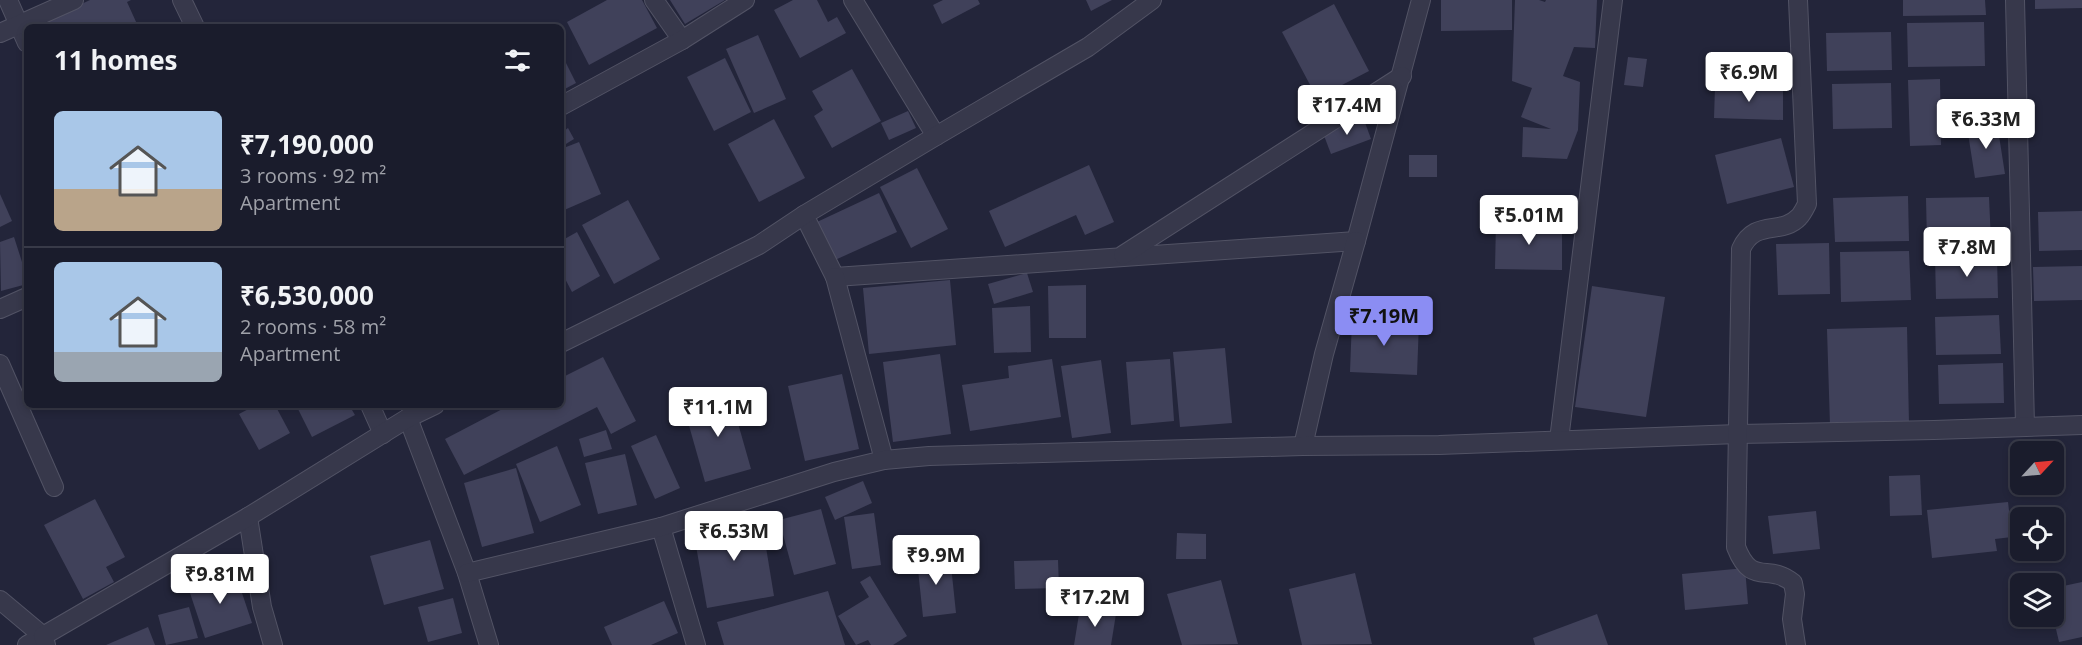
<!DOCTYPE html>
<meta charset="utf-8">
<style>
:root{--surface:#1a1c2c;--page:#272938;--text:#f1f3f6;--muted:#9fa1a9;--line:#383a48;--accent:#8b8df3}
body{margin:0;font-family:"Open Sans",sans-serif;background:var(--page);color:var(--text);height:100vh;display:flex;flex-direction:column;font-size:22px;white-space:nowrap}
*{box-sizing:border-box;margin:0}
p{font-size:20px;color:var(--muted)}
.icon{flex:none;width:33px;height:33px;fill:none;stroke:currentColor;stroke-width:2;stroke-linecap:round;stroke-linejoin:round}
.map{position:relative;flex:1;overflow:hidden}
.sheet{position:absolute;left:24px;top:24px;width:540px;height:384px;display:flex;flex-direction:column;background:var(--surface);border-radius:9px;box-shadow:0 3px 9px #0003,0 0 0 2px var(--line)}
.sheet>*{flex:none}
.needle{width:39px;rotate:64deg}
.buttons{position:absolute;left:2010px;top:441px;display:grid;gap:12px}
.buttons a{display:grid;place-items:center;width:54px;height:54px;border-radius:9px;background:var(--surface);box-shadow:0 3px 9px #0003,0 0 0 2px var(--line);font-size:30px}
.price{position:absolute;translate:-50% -51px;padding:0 14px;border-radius:6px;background:#fff;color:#222;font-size:20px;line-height:39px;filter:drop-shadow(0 2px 3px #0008)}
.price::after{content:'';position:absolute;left:50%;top:36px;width:18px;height:14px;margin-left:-9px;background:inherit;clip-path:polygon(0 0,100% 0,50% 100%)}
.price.on{background:var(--accent);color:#111}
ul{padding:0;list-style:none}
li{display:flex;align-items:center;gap:18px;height:150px;padding:0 30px}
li+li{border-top:2px solid var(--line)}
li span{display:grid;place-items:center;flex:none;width:168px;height:120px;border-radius:9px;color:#555}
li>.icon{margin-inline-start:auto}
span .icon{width:72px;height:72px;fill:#fffc;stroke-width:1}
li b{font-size:26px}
h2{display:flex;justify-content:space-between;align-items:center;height:72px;padding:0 30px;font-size:26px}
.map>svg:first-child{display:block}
.building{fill:#40415a}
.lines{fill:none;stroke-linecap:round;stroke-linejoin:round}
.street-casing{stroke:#525365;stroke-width:20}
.street{stroke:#37384b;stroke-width:18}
</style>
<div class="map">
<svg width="2082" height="645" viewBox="0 0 2082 645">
<rect width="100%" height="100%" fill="#23253a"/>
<!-- building -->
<g class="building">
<path d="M 90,0 L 131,0 L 127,2 L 137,24 L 131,27 L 33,27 Z"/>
<path d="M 607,0 L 642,0 L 657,28 L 589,65 L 567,22 Z"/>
<path d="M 670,0 L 725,0 L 685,24 Z"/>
<path d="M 793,0 L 817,0 L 828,22 L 837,17 L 846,33 L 800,58 L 774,10 Z"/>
<path d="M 943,0 L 978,0 L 980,4 L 942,24 L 933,5 Z"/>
<path d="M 1086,0 L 1112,0 L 1091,11 Z"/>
<path d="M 1441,0 L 1512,0 L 1512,30 L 1441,31 Z"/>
<path d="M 1515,0 L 1539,0 L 1545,2 L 1546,0 L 1597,0 L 1595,48 L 1574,47 L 1563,76 L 1580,82 L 1578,130 L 1567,159 L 1522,157 L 1523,127 L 1551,129 L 1521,117 L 1532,88 L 1512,81 Z"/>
<path d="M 1903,0 L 1985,0 L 1986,15 L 1903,16 Z"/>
<path d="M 2035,0 L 2082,0 L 2082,8 L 2035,9 Z"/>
<path d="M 1334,4 L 1369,71 L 1317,98 L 1282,32 Z"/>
<path d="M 1984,22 L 1985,66 L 1908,67 L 1907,23 Z"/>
<path d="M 1891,32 L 1892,70 L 1827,71 L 1826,33 Z"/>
<path d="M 758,35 L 786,99 L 754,113 L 726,49 Z"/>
<path d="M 561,53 L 576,83 L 561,91 Z"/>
<path d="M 1628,57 L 1647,59 L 1643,87 L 1624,85 Z"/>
<path d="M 725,58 L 751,112 L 714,131 L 687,77 Z"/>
<path d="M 852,69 L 881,121 L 832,148 L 814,116 L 823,110 L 812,91 Z"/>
<path d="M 1940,79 L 1941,145 L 1910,146 L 1908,80 Z"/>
<path d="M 1891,83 L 1892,128 L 1833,129 L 1832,84 Z"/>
<path d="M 1715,86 L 1783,88 L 1783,120 L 1714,118 Z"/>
<path d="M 908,111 L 916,128 L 889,140 L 881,123 Z"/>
<path d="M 1363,117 L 1371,139 L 1331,154 L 1323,133 Z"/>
<path d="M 774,119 L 805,178 L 759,202 L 728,144 Z"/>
<path d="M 1997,123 L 2005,174 L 1975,178 L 1967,127 Z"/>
<path d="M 568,128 L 574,139 L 561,147 L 561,133 Z"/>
<path d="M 1781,138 L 1794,187 L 1727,204 L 1715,155 Z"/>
<path d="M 579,142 L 601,194 L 562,211 L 561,149 Z"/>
<rect x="1409" y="155" width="28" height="22"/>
<path d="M 1089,165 L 1114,222 L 1085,235 L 1076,215 L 1005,247 L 989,211 Z"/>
<path d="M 917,168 L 948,229 L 911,248 L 880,187 Z"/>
<path d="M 879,193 L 897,232 L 835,260 L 817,222 Z"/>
<path d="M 0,194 L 12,221 L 0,227 Z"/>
<path d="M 1908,196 L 1909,241 L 1835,242 L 1833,198 Z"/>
<path d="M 1989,197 L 1991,242 L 1927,243 L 1926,198 Z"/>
<path d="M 628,200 L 660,259 L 614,284 L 582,225 Z"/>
<path d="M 2082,211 L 2082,250 L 2039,251 L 2038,212 Z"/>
<path d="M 1496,221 L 1562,222 L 1562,270 L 1495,269 Z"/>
<path d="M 577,232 L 600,276 L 572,292 L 561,271 L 561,241 Z"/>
<path d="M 14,237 L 22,262 L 27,260 L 27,284 L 1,291 L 0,242 Z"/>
<path d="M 1829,243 L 1830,294 L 1778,295 L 1776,244 Z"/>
<path d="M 1909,251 L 1911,300 L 1841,302 L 1840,252 Z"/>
<path d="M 1997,256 L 1998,298 L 1936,299 L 1935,257 Z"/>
<path d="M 2082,266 L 2082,300 L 2034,301 L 2033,267 Z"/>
<path d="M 1027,273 L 1033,292 L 994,304 L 988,284 Z"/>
<path d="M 950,280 L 956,345 L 869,354 L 863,288 Z"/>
<path d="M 1086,285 L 1086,338 L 1049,338 L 1048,286 Z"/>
<path d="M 1592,286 L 1665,297 L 1646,417 L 1575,407 Z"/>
<path d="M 1030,306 L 1031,352 L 994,353 L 992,308 Z"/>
<path d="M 1999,315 L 2001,354 L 1936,355 L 1935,317 Z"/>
<path d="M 1352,319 L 1419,322 L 1417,375 L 1350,372 Z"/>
<path d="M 1907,327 L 1909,424 L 1830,426 L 1827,329 Z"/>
<path d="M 1225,348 L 1232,423 L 1180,427 L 1173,352 Z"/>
<path d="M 940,354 L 951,434 L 893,442 L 883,362 Z"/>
<path d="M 603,357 L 636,421 L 611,434 L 597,407 L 464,475 L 445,439 L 510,405 L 561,405 L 561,378 Z"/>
<path d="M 1052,359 L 1061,417 L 970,431 L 962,385 L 1009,378 L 1008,366 Z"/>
<path d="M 1170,359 L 1174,421 L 1131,425 L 1126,362 Z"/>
<path d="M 1101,360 L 1111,433 L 1072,438 L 1061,366 Z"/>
<path d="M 2003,363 L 2004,403 L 1939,404 L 1938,365 Z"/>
<path d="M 842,374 L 859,449 L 805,461 L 788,386 Z"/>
<path d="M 730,395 L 751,469 L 705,482 L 684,408 Z"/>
<path d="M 256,405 L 275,405 L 290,433 L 259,450 L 239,414 Z"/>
<path d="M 296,405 L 349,405 L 355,415 L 312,437 Z"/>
<path d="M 606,430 L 612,449 L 584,457 L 579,439 Z"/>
<path d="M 656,435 L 680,488 L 655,499 L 631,446 Z"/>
<path d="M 557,446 L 581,505 L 540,522 L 516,464 Z"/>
<path d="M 625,454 L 637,505 L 598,514 L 585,463 Z"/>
<path d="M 516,468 L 534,533 L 482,547 L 464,483 Z"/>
<path d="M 1920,475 L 1922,515 L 1890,516 L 1889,476 Z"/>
<path d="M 863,481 L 872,503 L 835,520 L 825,497 Z"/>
<path d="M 95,499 L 125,557 L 106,567 L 114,582 L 83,599 L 44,525 Z"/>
<path d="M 2008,502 L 2012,537 L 1995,539 L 1997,551 L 1932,558 L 1927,510 Z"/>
<path d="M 821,509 L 836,564 L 794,575 L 779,520 Z"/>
<path d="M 1816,511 L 1820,549 L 1773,554 L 1768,516 Z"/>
<path d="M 874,513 L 881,565 L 852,569 L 844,517 Z"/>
<path d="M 761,517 L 774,596 L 707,608 L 693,529 Z"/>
<path d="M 1177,533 L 1206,534 L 1206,559 L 1176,559 Z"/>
<path d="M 430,540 L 444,589 L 384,605 L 370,556 Z"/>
<path d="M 950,556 L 956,613 L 923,617 L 917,560 Z"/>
<path d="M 1058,560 L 1059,588 L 1015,589 L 1014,561 Z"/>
<path d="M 1745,568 L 1748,604 L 1685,610 L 1682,574 Z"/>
<path d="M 235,572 L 252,623 L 205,638 L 188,587 Z"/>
<path d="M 1355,573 L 1372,644 L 1302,645 L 1289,589 Z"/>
<path d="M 870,576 L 907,636 L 893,645 L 871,645 L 868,640 L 856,645 L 838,616 L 869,597 L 860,582 Z"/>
<path d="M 1221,580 L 1238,644 L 1182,645 L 1167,594 Z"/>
<path d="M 2082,582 L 2082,637 L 2059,642 L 2053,616 L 2054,588 Z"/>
<path d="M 828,591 L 845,645 L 724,645 L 717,622 Z"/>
<path d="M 453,598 L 462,633 L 428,642 L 418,607 Z"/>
<path d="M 664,601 L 678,633 L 651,645 L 612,645 L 604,627 Z"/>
<path d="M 189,607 L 198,638 L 166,645 L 158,615 Z"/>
<path d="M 1080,608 L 1116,614 L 1111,645 L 1074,645 Z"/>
<path d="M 1597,614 L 1608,645 L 1535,645 L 1533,638 Z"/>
<path d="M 148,627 L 155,645 L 106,645 Z"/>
</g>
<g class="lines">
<defs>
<g id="street">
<path d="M 8,0 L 27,43"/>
<path d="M 182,0 L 195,27"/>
<path d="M 654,0 L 682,40"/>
<path d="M 853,0 L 936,136"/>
<path d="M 2015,0 L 2025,426"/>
<path d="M 0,33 L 74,0"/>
<path d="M 561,106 L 682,40 L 745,0"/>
<path d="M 804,215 L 835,277 L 1356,241 L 1421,0"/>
<path d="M 1123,255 L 1402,76"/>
<path d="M 835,277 L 884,460"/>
<path d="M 0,309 L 27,297"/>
<path d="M 561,343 L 759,245 L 804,215 L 936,136 L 1088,47 L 1152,0"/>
<path d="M 0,364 L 54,487"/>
<path d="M 370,405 L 383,434"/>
<path d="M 408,418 L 467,573 L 489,645"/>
<path d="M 1559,440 L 1613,0"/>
<path d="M 1303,446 L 1324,354 L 1356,241"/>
<path d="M 248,517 L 262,607 L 273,645"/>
<path d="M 661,527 L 696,645"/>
<path d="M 467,573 L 661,527 L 834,472 L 884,460 L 929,456 L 1303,446 L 1439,445 L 1738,434 L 1934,430 L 2082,425"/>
<path d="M 0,600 L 43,636 L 27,645"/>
<path d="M 46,645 L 43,636 L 248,517 L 408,418 L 435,405"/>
<path d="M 1796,645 L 1792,619 L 1795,594 L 1793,583 C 1768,562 1752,588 1736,547 L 1741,249 C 1755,218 1781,236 1799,217 C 1802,214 1805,208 1807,204 L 1798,0"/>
</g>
</defs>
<!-- street casing -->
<use href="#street" class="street-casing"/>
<!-- street -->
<use href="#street" class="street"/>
</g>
</svg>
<div class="buttons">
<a><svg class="needle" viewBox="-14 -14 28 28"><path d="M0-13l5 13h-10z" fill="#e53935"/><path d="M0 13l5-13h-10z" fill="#9fa1a9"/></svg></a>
<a><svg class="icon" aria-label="locate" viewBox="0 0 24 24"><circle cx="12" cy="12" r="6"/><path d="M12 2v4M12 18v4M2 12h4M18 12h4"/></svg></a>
<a><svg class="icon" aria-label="layers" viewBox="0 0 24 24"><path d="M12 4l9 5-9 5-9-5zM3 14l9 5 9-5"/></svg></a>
</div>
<b class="price" style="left:1749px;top:103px">₹6.9M</b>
<b class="price" style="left:1347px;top:136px">₹17.4M</b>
<b class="price" style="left:1986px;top:150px">₹6.33M</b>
<b class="price" style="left:1529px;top:246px">₹5.01M</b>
<b class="price" style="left:1967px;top:278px">₹7.8M</b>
<b class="price on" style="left:1384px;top:347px">₹7.19M</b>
<b class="price" style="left:718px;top:438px">₹11.1M</b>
<b class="price" style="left:734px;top:562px">₹6.53M</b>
<b class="price" style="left:936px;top:586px">₹9.9M</b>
<b class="price" style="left:220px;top:605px">₹9.81M</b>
<b class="price" style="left:1095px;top:628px">₹17.2M</b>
<section class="sheet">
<h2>11 homes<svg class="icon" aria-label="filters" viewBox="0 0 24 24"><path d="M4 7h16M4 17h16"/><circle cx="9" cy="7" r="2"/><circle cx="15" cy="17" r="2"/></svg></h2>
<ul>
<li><span style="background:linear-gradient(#a9c7e8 65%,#b9a48a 0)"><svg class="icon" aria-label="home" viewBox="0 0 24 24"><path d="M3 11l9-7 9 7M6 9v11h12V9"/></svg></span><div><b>₹7,190,000</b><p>3 rooms · 92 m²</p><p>Apartment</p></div></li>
<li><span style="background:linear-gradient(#a9c7e8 75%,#9aa5b1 0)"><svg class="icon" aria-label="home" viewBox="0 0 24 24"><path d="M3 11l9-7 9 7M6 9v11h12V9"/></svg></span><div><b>₹6,530,000</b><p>2 rooms · 58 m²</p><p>Apartment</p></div></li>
</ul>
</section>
</div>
